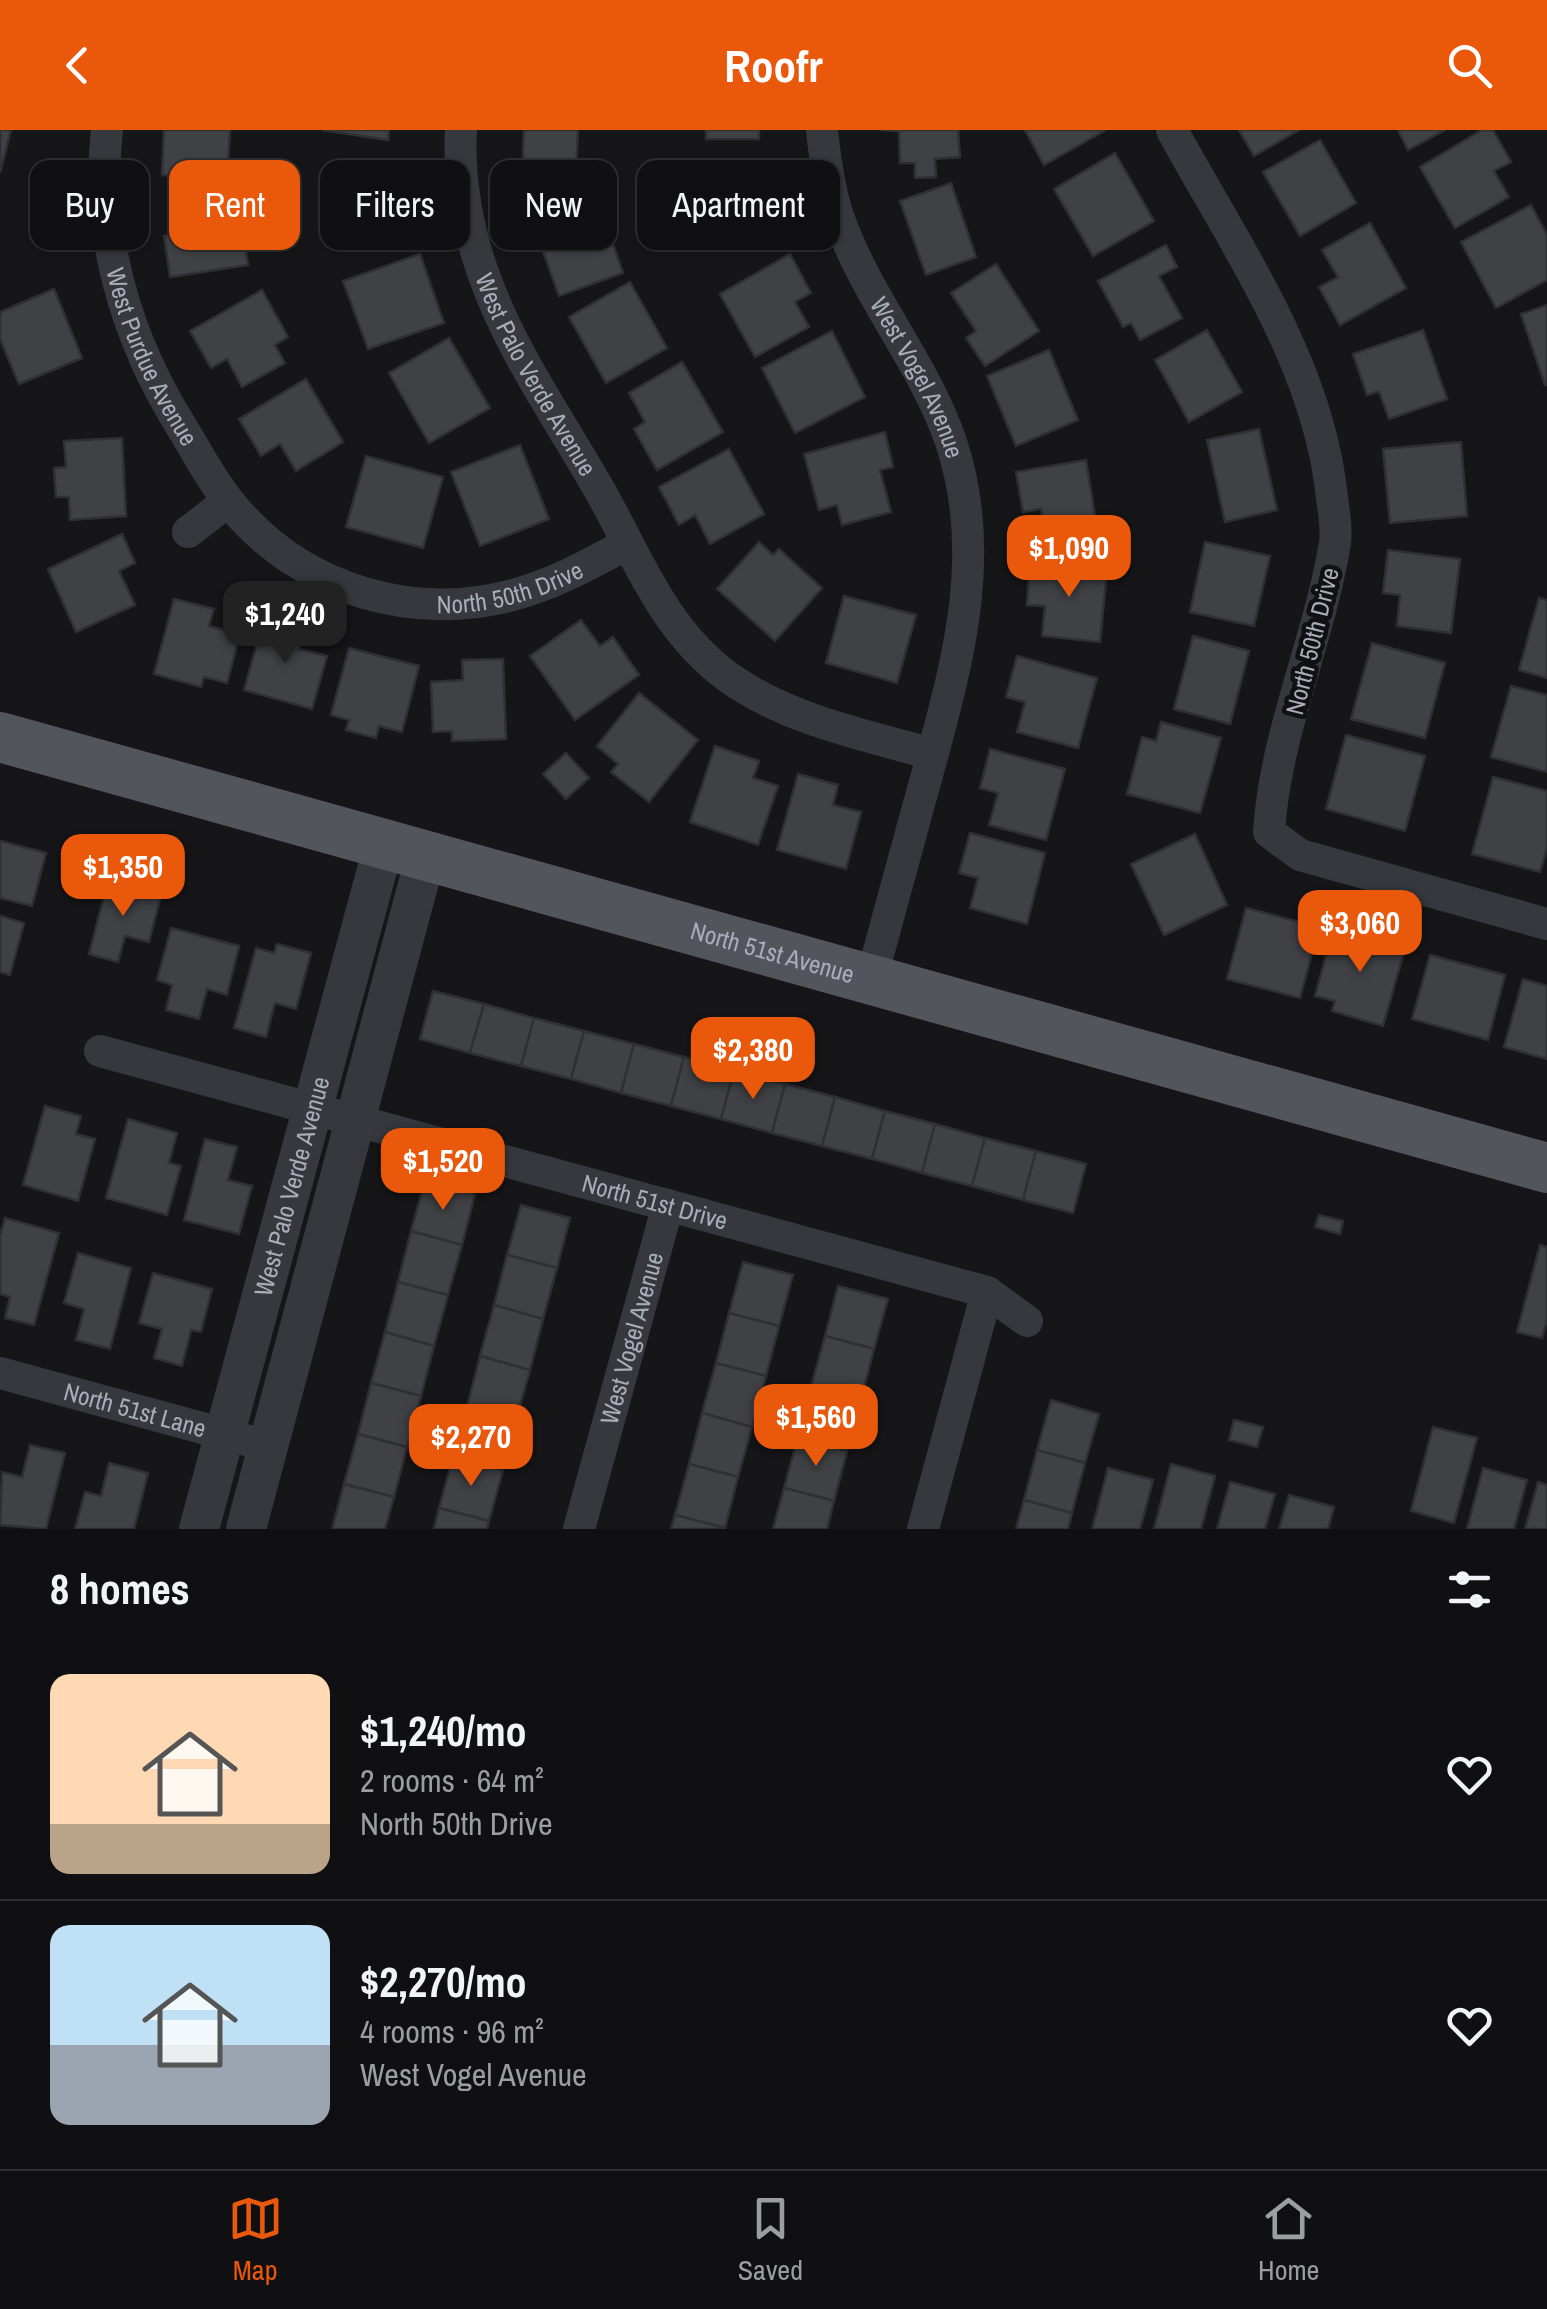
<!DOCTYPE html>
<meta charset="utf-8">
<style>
:root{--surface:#101012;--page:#19191b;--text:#f1f3f6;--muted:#9c9d9f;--line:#303032;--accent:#ea580c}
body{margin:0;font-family:"Archivo Narrow",sans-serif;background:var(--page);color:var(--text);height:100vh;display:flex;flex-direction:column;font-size:38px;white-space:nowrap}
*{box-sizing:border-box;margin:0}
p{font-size:32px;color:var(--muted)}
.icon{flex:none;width:55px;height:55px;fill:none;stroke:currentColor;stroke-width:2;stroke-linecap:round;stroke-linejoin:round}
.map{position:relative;height:1399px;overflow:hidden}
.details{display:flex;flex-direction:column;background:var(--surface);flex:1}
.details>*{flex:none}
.hud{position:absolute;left:30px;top:30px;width:1000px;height:90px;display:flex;gap:20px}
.price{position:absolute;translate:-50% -85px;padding:0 22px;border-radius:20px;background:var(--accent);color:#fff;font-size:32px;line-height:65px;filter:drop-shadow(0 2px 5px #0008)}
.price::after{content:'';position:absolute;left:50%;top:60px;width:30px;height:22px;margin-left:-15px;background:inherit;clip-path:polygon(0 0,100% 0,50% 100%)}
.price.current{background:#222;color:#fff}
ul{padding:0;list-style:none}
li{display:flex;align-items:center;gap:30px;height:250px;padding:0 50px}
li+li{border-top:2px solid var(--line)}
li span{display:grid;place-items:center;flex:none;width:280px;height:200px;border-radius:20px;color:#555}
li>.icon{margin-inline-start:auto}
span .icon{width:120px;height:120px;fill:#fffc;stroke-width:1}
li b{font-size:42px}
h2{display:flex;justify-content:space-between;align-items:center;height:120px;padding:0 50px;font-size:42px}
.chip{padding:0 35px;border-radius:20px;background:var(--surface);box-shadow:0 2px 8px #0004,0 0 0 2px var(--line);font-size:35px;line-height:90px}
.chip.current{background:var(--accent);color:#fff}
header{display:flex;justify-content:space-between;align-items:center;height:130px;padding:0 50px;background:var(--accent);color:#fff;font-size:45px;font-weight:700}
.menu{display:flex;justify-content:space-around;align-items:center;height:140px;border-top:2px solid var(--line);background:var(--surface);font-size:28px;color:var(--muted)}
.menu a{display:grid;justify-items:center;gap:5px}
.menu .current{color:var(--accent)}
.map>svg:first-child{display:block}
.building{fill:#404145;stroke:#303034;stroke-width:2.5}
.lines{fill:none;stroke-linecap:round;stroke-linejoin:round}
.minor{stroke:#37383d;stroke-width:32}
.tertiary{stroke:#37383d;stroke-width:40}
.primary{stroke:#53555c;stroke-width:50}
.labels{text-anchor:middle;stroke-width:9;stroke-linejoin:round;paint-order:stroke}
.street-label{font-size:25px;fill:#a8adb8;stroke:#111113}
</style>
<header><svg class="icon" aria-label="back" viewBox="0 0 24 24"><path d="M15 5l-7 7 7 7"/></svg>Roofr<svg class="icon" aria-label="search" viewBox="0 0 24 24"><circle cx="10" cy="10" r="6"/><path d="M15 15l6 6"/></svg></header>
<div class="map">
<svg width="1547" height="1399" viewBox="0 0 1547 1399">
<rect width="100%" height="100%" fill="#161618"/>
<!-- building -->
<g class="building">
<path d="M 0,0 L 11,0 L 0,43 Z"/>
<path d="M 164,0 L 230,0 L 227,48 L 162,45 Z"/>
<path d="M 322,0 L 389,0 L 388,10 Z"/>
<path d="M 524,0 L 578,0 L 575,58 L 522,55 Z"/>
<rect x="706" y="0" width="53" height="9"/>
<path d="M 880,0 L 958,0 L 960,27 L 935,29 L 936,47 L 915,48 L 915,33 L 900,33 L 899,1 Z"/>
<path d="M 1025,0 L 1103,0 L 1104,1 L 1044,35 Z"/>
<path d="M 1239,0 L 1299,0 L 1254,26 Z"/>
<path d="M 1398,0 L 1445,0 L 1408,20 Z"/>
<path d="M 1482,0 L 1493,0 L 1511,32 L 1494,41 L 1509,67 L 1455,98 L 1420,37 Z"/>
<path d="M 1320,10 L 1356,73 L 1300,106 L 1263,42 Z"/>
<path d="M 1115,23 L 1154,91 L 1093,126 L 1054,59 Z"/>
<path d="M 388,29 L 391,58 L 413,56 L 417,100 L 334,107 L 328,35 Z"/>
<path d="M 771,39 L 772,76 L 759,77 L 760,112 L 698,115 L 695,42 Z"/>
<path d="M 951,53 L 976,127 L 926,145 L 900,71 Z"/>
<path d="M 236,61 L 248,135 L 170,147 L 164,106 L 181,103 L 176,71 Z"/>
<path d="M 599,73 L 623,143 L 559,166 L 534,96 Z"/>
<path d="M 1531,75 L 1547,105 L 1547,150 L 1496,178 L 1461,112 Z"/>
<path d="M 1370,93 L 1406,158 L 1340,195 L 1319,157 L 1338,147 L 1322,120 Z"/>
<path d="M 1166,115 L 1177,137 L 1159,146 L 1182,188 L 1140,210 L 1131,193 L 1123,197 L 1098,151 Z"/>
<path d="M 420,124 L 444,193 L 368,219 L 343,151 Z"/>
<path d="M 790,124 L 811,163 L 795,172 L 809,197 L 755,227 L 720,164 Z"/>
<path d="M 996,134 L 1039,201 L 985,236 L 966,208 L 976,201 L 951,163 Z"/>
<path d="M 630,152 L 667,218 L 606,253 L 569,187 Z"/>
<path d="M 54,159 L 82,228 L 19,254 L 0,209 L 0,182 Z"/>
<path d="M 262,160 L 288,207 L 275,215 L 285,233 L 242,257 L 227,229 L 211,238 L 190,201 Z"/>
<path d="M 1547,175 L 1547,255 L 1545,255 L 1521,184 Z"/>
<path d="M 1207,200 L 1242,262 L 1189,292 L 1155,230 Z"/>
<path d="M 1423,200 L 1447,269 L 1389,289 L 1379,261 L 1367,265 L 1353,224 Z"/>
<path d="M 832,201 L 865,267 L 795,303 L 762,238 Z"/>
<path d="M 449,208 L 490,278 L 429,313 L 389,243 Z"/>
<path d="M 1049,220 L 1078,290 L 1016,316 L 987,246 Z"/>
<path d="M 682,232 L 723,302 L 657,340 L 634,299 L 645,292 L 629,263 Z"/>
<path d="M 306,249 L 343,312 L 296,341 L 280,314 L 261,326 L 239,289 Z"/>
<path d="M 1259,299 L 1277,380 L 1225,392 L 1207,310 Z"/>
<path d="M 885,302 L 893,337 L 880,340 L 891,382 L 842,395 L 837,375 L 819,380 L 804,324 Z"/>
<path d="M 122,308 L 126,386 L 70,390 L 69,367 L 56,367 L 54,338 L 66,337 L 64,311 Z"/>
<path d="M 1461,312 L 1467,386 L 1390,393 L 1383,319 Z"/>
<path d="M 520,315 L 549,389 L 480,416 L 451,342 Z"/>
<path d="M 729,319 L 764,384 L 710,414 L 695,385 L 679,395 L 659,357 Z"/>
<path d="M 366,326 L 443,347 L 423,418 L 346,397 Z"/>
<path d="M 1086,330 L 1097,399 L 1046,408 L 1041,379 L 1023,382 L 1016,342 Z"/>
<path d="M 122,404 L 135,433 L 119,441 L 135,475 L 76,502 L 48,439 Z"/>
<path d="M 759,412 L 773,425 L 779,419 L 822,458 L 775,511 L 717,459 Z"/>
<path d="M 1205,412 L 1270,426 L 1254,496 L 1190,482 Z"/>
<path d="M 1388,420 L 1460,429 L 1451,503 L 1397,496 L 1400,465 L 1383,463 Z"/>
<path d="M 1030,433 L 1107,440 L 1100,512 L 1042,506 L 1045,476 L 1027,475 Z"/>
<path d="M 844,466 L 916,485 L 897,553 L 826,533 Z"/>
<path d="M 1539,468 L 1547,470 L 1547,548 L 1519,540 Z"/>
<path d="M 174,469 L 214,479 L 209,496 L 240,504 L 227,553 L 204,547 L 201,557 L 154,544 Z"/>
<path d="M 264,488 L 304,499 L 299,519 L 327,526 L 312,579 L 244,560 Z"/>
<path d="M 581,490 L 600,516 L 613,507 L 639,545 L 575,590 L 530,526 Z"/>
<path d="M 1193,506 L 1249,521 L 1230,594 L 1174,579 Z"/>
<path d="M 1372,513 L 1445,533 L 1425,608 L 1351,589 Z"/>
<path d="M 349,518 L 419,536 L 402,602 L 379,596 L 376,608 L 346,600 L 349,590 L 331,585 Z"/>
<path d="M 1017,526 L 1097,548 L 1078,618 L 1017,602 L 1025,572 L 1006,567 Z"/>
<path d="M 503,529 L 506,609 L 452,611 L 452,601 L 433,602 L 431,552 L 463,550 L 462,530 Z"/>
<path d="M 1511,556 L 1547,565 L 1547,642 L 1491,627 Z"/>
<path d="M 639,563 L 698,610 L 649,672 L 611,642 L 618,634 L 597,616 Z"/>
<path d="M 1161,592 L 1221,608 L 1200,683 L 1127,664 L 1142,607 L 1156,611 Z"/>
<path d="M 1346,605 L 1425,626 L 1405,701 L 1326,679 Z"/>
<path d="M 715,616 L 759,631 L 753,648 L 778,656 L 758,715 L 690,692 Z"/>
<path d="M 990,619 L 1065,639 L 1046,710 L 989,695 L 998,663 L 980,658 Z"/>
<path d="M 566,623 L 589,648 L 566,669 L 543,644 Z"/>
<path d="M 798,644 L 838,655 L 833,675 L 861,682 L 846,739 L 777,720 Z"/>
<path d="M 1493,647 L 1547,661 L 1547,718 L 1540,742 L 1472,724 Z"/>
<path d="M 970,703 L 1045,723 L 1027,794 L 970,778 L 978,748 L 959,743 Z"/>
<path d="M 1195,704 L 1227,775 L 1164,805 L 1131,734 Z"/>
<path d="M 0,711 L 46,723 L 32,776 L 0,768 Z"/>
<path d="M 108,751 L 161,765 L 149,812 L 125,806 L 118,832 L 89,824 Z"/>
<path d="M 1246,778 L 1319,797 L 1300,868 L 1227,849 Z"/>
<path d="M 0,786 L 24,793 L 10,845 L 0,842 Z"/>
<path d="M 1334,796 L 1406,815 L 1383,896 L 1332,881 L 1335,871 L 1315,866 Z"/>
<path d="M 171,798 L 239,816 L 227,865 L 207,859 L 199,889 L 166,880 L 172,855 L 157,850 Z"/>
<path d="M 277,814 L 311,823 L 296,879 L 275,873 L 266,907 L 234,898 L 256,818 L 274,823 Z"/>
<path d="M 1430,825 L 1505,845 L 1488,910 L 1412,889 Z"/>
<path d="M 1523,849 L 1547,856 L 1547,929 L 1504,917 Z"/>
<path d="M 433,861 L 484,874 L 470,923 L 420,909 Z"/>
<path d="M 484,874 L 534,888 L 521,936 L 470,923 Z"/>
<path d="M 534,888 L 584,901 L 571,949 L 521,936 Z"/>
<path d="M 584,901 L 634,914 L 621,963 L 571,949 Z"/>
<path d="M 634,914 L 684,927 L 671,976 L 621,963 Z"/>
<path d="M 684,927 L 734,941 L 721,989 L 671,976 Z"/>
<path d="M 734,941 L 785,954 L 772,1003 L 721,989 Z"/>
<path d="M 785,954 L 835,967 L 822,1016 L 772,1003 Z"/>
<path d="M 835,967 L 885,981 L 872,1029 L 822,1016 Z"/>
<path d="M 45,976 L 81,986 L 76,1004 L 95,1009 L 78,1071 L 23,1055 Z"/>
<path d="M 885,981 L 935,994 L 922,1043 L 872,1029 Z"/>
<path d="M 128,989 L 177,1003 L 169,1033 L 181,1036 L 167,1085 L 106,1068 Z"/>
<path d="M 935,994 L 985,1008 L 972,1056 L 922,1043 Z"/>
<path d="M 985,1008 L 1036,1021 L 1023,1070 L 972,1056 Z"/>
<path d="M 205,1009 L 237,1017 L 228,1050 L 252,1056 L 239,1104 L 184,1090 Z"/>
<path d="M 1036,1021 L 1086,1034 L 1073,1083 L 1023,1070 Z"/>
<path d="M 425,1051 L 475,1064 L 462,1115 L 411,1101 Z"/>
<path d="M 521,1075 L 570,1088 L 557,1138 L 507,1125 Z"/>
<path d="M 1319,1085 L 1343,1091 L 1340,1104 L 1315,1097 Z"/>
<path d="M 5,1088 L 59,1103 L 34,1195 L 5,1188 L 10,1167 L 0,1164 L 0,1106 Z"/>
<path d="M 411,1101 L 462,1115 L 448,1165 L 398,1152 Z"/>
<path d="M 1540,1115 L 1547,1117 L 1547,1190 L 1542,1208 L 1517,1202 Z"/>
<path d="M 78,1123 L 131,1138 L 110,1219 L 76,1210 L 84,1179 L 64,1173 Z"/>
<path d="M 507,1125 L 557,1138 L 543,1189 L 494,1175 Z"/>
<path d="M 743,1132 L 793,1145 L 779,1196 L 729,1183 Z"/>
<path d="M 153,1143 L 212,1159 L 201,1202 L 191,1200 L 182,1236 L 154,1228 L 162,1199 L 139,1193 Z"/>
<path d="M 398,1152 L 448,1165 L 434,1216 L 385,1202 Z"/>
<path d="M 838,1156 L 888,1169 L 874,1219 L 825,1206 Z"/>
<path d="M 494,1175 L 543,1189 L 530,1240 L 480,1226 Z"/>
<path d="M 729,1183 L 779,1196 L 766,1246 L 716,1233 Z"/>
<path d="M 385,1202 L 434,1216 L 421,1266 L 371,1253 Z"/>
<path d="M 825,1206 L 874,1219 L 861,1270 L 811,1257 Z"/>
<path d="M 480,1226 L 530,1240 L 516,1290 L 467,1277 Z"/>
<path d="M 716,1233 L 766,1246 L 752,1297 L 702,1283 Z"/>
<path d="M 371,1253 L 421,1266 L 407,1317 L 358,1304 Z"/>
<path d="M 811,1257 L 861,1270 L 847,1321 L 798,1307 Z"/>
<path d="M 1051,1270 L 1099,1284 L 1085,1333 L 1037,1320 Z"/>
<path d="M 467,1277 L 516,1290 L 503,1340 L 453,1327 Z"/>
<path d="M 702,1283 L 752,1297 L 738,1347 L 689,1334 Z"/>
<path d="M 1234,1290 L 1263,1297 L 1257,1317 L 1229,1310 Z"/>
<path d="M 1433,1297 L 1477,1308 L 1454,1393 L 1411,1381 Z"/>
<path d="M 358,1304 L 407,1317 L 394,1367 L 344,1354 Z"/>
<path d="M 798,1307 L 847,1321 L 834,1371 L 784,1358 Z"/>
<path d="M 30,1315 L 65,1323 L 46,1399 L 0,1395 L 2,1342 L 22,1347 Z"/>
<path d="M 1037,1320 L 1085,1333 L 1072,1383 L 1024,1370 Z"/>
<path d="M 453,1327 L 503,1340 L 489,1391 L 439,1378 Z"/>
<path d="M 109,1333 L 148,1343 L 134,1399 L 75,1399 L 85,1362 L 101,1366 Z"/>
<path d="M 689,1334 L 738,1347 L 725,1398 L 675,1385 Z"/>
<path d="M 1171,1334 L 1215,1346 L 1201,1399 L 1154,1399 Z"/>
<path d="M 1108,1338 L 1153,1350 L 1140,1399 L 1092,1399 Z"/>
<path d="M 1483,1338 L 1527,1350 L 1514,1399 L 1467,1399 Z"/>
<path d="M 1230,1352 L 1275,1364 L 1265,1399 L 1217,1399 Z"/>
<path d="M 1538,1352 L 1547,1355 L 1547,1399 L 1525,1399 Z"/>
<path d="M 344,1354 L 394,1367 L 385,1399 L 332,1399 Z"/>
<path d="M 784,1358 L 834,1371 L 827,1399 L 773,1399 Z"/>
<path d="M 1289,1365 L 1334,1377 L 1328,1399 L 1279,1399 Z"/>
<path d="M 1024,1370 L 1072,1383 L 1068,1399 L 1016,1399 Z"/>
<path d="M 439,1378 L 489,1391 L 487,1399 L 434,1399 Z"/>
<path d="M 675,1385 L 725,1398 L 725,1399 L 671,1399 Z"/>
</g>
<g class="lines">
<!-- minor -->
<g class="minor">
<path id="s1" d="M 107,0 C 95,104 126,208 181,296 C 197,322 211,350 230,373 C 300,460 416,495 523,462 C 560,451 593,432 627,414"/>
<path id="s2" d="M 461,0 C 458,47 468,103 485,148 C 513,226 564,296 604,368 C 639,432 666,502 728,547 C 788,590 862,604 932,624"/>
<path id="s3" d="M 822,0 C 825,29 829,61 839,89 C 867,168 924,233 951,312 C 989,426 957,534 927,645 C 908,713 890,781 871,850"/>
<path d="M 1172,0 C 1235,116 1319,234 1332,368 C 1334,382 1337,398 1335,413 C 1319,510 1275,604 1269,702 L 1300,725 L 1547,794"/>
<path d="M 63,77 L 104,72"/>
<path d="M 188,402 L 228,371"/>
<path id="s4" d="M 100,921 L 987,1162 L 1027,1191"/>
<path id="s5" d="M 0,1243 L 268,1316"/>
<path id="s6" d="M 579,1399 L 668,1075"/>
<path d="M 923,1399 L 987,1162"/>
</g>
<!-- tertiary -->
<g class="tertiary">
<path id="s7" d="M 199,1399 L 384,714"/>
<path d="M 246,1399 L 426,725"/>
</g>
<!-- primary -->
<path class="primary" id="s8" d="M 0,607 L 1547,1038"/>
</g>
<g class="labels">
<!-- street labels -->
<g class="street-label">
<text dy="9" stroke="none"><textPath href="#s1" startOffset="235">West Purdue Avenue</textPath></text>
<text dy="9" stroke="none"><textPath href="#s2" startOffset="260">West Palo Verde Avenue</textPath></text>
<text dy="9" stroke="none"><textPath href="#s3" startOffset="268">West Vogel Avenue</textPath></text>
<text dy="9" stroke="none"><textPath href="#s1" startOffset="715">North 50th Drive</textPath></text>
<text transform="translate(1312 511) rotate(-76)" y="9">North 50th Drive</text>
<text dy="9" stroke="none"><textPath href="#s8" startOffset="802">North 51st Avenue</textPath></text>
<text dy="9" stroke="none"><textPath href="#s7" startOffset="355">West Palo Verde Avenue</textPath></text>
<text dy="9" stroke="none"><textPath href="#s4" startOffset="575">North 51st Drive</textPath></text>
<text dy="9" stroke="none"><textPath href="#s6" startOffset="198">West Vogel Avenue</textPath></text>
<text dy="9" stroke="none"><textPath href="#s5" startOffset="140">North 51st Lane</textPath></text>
</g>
</g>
</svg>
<b class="price" style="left:1069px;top:470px">$1,090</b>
<b class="price current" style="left:285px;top:536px">$1,240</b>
<b class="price" style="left:123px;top:789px">$1,350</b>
<b class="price" style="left:1360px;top:845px">$3,060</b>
<b class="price" style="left:753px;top:972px">$2,380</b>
<b class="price" style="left:443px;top:1083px">$1,520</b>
<b class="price" style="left:816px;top:1339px">$1,560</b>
<b class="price" style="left:471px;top:1359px">$2,270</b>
<div class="hud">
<a class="chip">Buy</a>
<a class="chip current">Rent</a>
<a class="chip">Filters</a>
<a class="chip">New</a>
<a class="chip">Apartment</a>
</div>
</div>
<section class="details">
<h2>8 homes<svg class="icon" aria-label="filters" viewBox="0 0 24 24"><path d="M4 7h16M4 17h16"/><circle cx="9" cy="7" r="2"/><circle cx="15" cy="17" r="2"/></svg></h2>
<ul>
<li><span style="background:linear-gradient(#ffd9b3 75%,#b9a48a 0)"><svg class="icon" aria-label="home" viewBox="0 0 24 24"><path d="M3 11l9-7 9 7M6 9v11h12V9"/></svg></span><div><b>$1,240/mo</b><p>2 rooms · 64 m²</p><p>North 50th Drive</p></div><svg class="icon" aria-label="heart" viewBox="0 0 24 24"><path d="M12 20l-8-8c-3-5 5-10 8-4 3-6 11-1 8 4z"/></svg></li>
<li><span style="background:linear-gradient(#bfe0f5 60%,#9aa5b1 0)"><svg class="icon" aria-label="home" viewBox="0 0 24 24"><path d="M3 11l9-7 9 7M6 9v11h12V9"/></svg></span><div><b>$2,270/mo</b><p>4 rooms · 96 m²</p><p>West Vogel Avenue</p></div><svg class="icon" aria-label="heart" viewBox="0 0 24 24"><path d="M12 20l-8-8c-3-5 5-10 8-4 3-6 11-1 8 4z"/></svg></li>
</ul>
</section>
<nav class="menu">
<a class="current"><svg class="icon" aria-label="map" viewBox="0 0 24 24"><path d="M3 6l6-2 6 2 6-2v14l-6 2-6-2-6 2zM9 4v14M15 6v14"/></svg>Map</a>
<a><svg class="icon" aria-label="saved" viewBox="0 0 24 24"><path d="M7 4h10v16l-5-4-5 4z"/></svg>Saved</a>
<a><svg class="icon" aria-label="home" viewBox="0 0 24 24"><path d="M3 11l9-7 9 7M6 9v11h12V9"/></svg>Home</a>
</nav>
